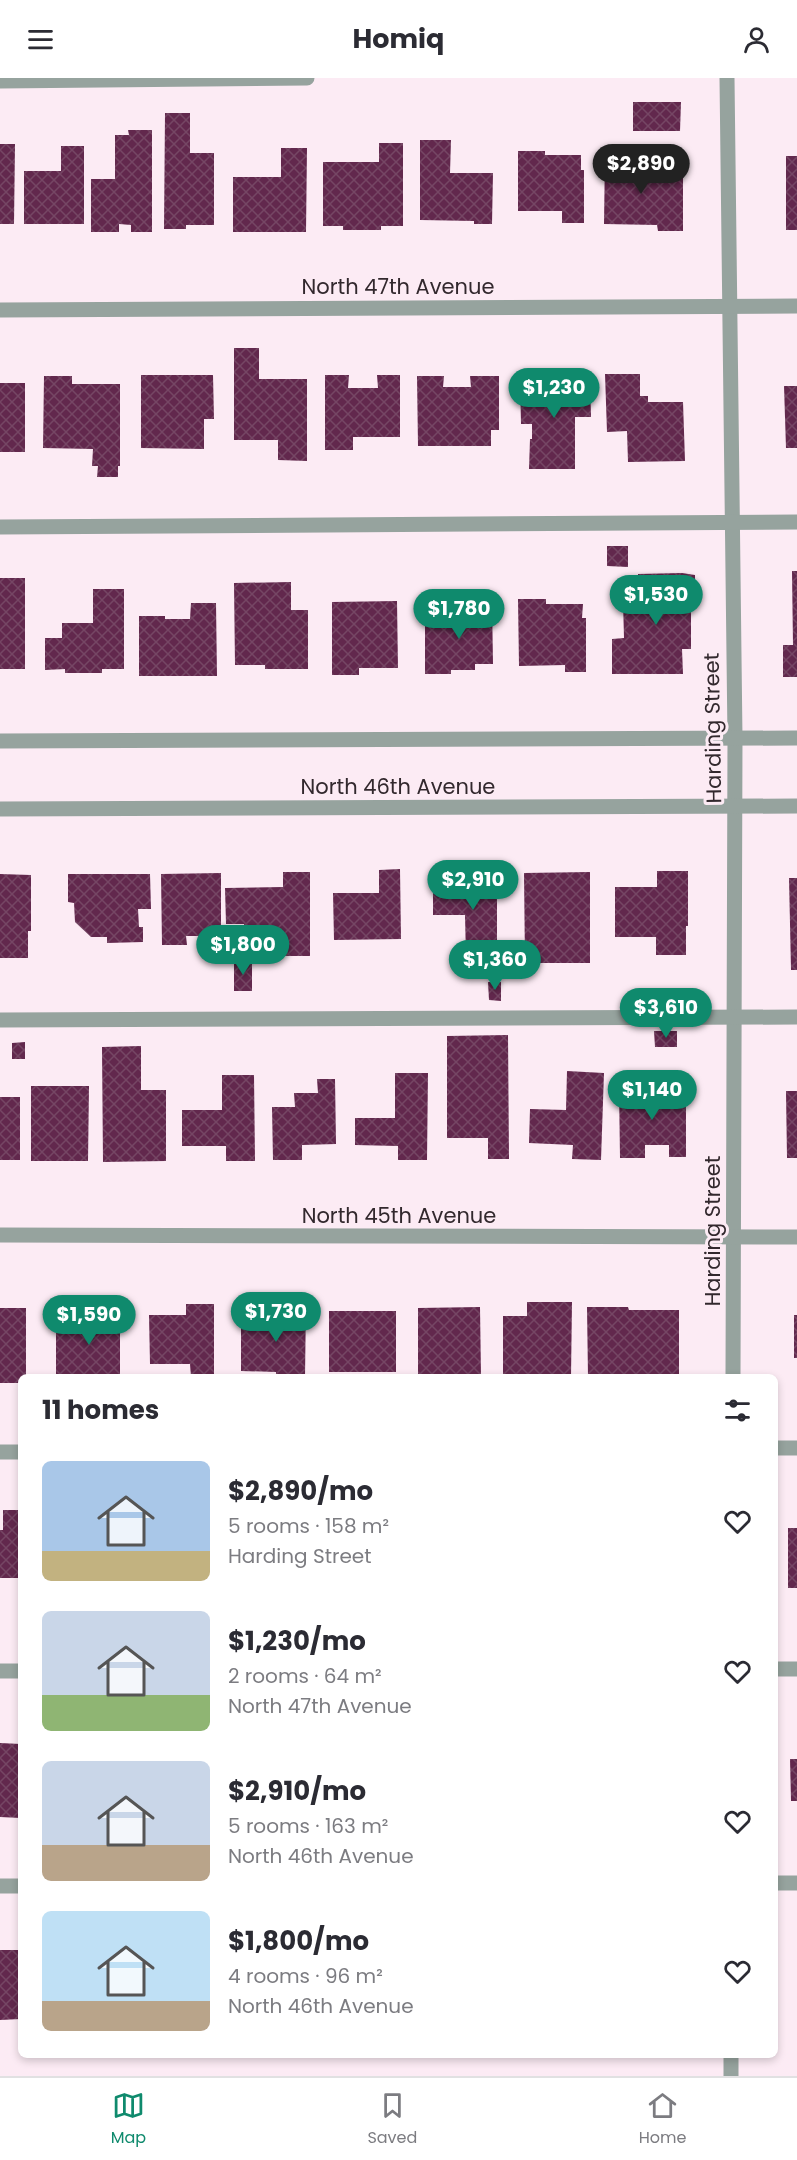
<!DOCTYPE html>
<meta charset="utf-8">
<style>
:root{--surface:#fff;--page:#f2f2f3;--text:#2b2b33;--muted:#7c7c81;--line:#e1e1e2;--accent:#0f8a6d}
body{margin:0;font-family:Poppins,sans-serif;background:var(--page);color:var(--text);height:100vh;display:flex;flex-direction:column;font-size:22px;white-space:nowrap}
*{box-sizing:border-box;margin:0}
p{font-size:20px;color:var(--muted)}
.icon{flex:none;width:33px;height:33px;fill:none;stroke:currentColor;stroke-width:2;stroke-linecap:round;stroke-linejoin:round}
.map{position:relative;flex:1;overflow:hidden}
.side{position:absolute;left:18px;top:1296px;width:760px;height:684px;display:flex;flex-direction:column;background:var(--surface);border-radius:9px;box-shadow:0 3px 9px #0003}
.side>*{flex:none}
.price{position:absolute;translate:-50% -51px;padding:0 14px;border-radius:21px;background:var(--accent);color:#fff;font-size:20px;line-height:39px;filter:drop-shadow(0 2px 3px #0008)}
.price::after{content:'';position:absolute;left:50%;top:36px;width:18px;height:14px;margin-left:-9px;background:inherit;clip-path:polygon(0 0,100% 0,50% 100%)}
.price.current{background:#222;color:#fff}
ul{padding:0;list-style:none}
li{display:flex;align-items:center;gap:18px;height:150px;padding:0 24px}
li span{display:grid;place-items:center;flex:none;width:168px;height:120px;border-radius:9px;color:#555}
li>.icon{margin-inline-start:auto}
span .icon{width:72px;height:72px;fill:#fffc;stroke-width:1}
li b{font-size:26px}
h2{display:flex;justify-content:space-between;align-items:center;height:72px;padding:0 24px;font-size:26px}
header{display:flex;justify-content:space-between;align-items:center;height:78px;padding:0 24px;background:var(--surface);font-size:27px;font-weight:700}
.menu{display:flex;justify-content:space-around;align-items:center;height:84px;border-top:2px solid var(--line);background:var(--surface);font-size:16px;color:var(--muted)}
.menu a{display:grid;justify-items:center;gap:3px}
.menu .current{color:var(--accent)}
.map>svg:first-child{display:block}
.building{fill:url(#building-cross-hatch)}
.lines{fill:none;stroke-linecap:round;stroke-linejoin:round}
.minor{stroke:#96a39e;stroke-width:15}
.labels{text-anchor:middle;stroke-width:6;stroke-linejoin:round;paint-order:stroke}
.street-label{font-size:21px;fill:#32282d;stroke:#fcebf4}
</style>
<header><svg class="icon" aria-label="menu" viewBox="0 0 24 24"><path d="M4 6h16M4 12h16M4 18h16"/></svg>Homiq<svg class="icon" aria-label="person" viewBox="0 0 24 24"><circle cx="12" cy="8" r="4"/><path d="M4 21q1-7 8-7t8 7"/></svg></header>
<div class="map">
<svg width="797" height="1998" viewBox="0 0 797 1998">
<defs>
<pattern id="building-cross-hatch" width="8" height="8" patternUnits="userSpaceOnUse" patternTransform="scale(1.5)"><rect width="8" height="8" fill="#62284d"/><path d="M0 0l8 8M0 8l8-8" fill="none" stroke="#754664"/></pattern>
</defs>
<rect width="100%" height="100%" fill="#fcebf4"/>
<!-- building -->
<g class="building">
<path d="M 633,24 L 681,24 L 680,53 L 633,53 Z"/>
<path d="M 165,35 L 190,35 L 190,75 L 214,75 L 214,147 L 186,147 L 186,151 L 164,151 Z"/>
<path d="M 128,52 L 152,52 L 152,154 L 131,154 L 131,147 L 119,146 L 119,154 L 91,154 L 91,101 L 115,101 L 115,57 L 129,57 Z"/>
<path d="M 420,62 L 451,62 L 450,95 L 493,95 L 492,146 L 474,146 L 474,143 L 420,142 Z"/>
<path d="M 379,65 L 403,65 L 403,148 L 381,148 L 381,152 L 343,152 L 343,148 L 323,148 L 323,84 L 379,84 Z"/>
<path d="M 0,66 L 15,66 L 14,146 L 0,146 Z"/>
<path d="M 61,68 L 84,68 L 84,146 L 24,146 L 24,93 L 61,93 Z"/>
<path d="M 281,70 L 307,70 L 306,154 L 233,154 L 233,99 L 281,99 Z"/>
<path d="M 518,73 L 545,73 L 545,77 L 581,77 L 581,92 L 584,92 L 584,145 L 562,145 L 562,133 L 518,133 Z"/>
<path d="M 605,74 L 636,74 L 636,96 L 683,96 L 683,153 L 658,153 L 657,147 L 604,146 Z"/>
<rect x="786" y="78" width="11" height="74"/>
<path d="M 234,270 L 259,270 L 259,301 L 307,301 L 307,383 L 278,382 L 278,362 L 234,362 Z"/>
<path d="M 605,296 L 640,296 L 640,318 L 648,318 L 648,324 L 683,324 L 685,383 L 628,384 L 627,353 L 607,354 Z"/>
<path d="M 141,297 L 213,297 L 214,341 L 204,341 L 204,371 L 141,370 Z"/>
<path d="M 325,297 L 349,297 L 348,310 L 378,310 L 377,297 L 400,297 L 400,359 L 353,359 L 353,372 L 325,372 Z"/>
<path d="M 44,298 L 72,298 L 72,306 L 120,306 L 120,388 L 118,388 L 118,399 L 97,399 L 98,388 L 92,388 L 93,371 L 43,370 Z"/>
<path d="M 417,298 L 444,298 L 443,309 L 471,309 L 470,298 L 499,298 L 499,352 L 491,352 L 491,368 L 418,368 Z"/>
<path d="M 571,298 L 590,298 L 591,339 L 575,339 L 575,391 L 529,391 L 530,361 L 532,361 L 532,346 L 521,346 L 520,301 L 570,301 Z"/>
<rect x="0" y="305" width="25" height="69"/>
<path d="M 784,308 L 797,308 L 797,370 L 786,370 Z"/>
<path d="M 607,468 L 628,468 L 628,489 L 607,488 Z"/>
<path d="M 792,493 L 797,493 L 797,599 L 783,599 L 783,567 L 793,567 Z"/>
<path d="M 682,495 L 695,497 L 695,527 L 691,527 L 691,571 L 682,571 L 683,596 L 612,596 L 612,561 L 624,560 L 623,523 L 626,523 L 627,513 L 638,514 L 638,496 Z"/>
<rect x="0" y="500" width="25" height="91"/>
<path d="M 291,504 L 291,532 L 308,532 L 308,591 L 265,591 L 265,587 L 235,587 L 234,505 Z"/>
<path d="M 93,511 L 124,511 L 124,591 L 102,591 L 102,595 L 65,595 L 65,591 L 45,592 L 45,560 L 62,560 L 62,545 L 93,545 Z"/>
<path d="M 518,521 L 546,521 L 546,526 L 583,526 L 582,540 L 586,540 L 586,594 L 565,594 L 565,587 L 519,588 Z"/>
<path d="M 397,523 L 398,590 L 359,590 L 359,597 L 332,597 L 332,524 Z"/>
<path d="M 467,523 L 492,523 L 493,586 L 475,586 L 475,592 L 451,592 L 451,596 L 425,596 L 425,537 L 468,537 Z"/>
<path d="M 191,525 L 216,525 L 217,598 L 139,598 L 139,538 L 165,538 L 165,541 L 190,541 Z"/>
<path d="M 400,791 L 401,861 L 334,862 L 333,815 L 379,815 L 379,792 Z"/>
<path d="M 657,793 L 688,793 L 688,848 L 686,848 L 686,877 L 656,877 L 656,859 L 615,859 L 615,809 L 657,809 Z"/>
<path d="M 283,794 L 310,794 L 310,878 L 278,878 L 278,858 L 245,858 L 244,846 L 226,846 L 225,810 L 283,809 Z"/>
<path d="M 465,794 L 497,794 L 497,879 L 466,880 L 465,837 L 433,837 L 433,809 L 465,809 Z"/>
<path d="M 590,794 L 590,885 L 525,885 L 524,795 Z"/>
<path d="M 221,795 L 221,858 L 186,858 L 187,867 L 162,867 L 161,796 Z"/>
<path d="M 0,796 L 31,797 L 31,853 L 28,853 L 28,880 L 0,880 Z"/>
<path d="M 68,796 L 150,796 L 151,831 L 138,831 L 139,849 L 143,849 L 143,864 L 107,865 L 107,859 L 91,859 L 75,844 L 74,825 L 68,824 Z"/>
<path d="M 789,800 L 797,800 L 797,892 L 791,892 Z"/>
<rect x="234" y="884" width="18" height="29"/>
<path d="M 488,904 L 501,904 L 501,923 L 489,922 Z"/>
<path d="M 654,953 L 677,953 L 677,969 L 655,969 Z"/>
<path d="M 508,957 L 509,1081 L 488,1081 L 488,1060 L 447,1060 L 447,958 Z"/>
<path d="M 25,964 L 25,981 L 12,981 L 12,965 Z"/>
<path d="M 141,968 L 141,1012 L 166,1012 L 166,1083 L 103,1084 L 102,969 Z"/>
<path d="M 567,993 L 604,995 L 601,1082 L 572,1081 L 573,1067 L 529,1065 L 530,1031 L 566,1032 Z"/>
<path d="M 395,995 L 428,995 L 427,1082 L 398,1082 L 398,1068 L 355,1067 L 355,1040 L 395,1040 Z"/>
<path d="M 222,997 L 254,997 L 255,1083 L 226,1083 L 226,1068 L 182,1068 L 182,1032 L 222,1032 Z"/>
<path d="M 317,1001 L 335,1001 L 336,1066 L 302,1067 L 302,1082 L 273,1082 L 272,1029 L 295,1029 L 294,1015 L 318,1015 Z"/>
<path d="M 31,1008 L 89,1008 L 88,1083 L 31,1083 Z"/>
<path d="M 619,1010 L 686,1010 L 686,1079 L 669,1079 L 669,1067 L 645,1067 L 645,1080 L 620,1080 Z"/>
<path d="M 786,1013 L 797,1013 L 797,1080 L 787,1080 Z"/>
<rect x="0" y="1019" width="20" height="63"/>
<path d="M 282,1223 L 306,1224 L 305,1299 L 276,1299 L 276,1294 L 241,1293 L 241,1242 L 283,1242 Z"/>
<path d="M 527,1224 L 572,1224 L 571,1299 L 503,1297 L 503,1238 L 527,1238 Z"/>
<path d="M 186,1226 L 214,1226 L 214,1299 L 191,1299 L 190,1286 L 150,1286 L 149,1237 L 186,1237 Z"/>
<path d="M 480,1229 L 481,1299 L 418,1299 L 418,1230 Z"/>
<path d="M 587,1229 L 628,1229 L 629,1232 L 679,1232 L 679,1299 L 588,1299 Z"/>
<path d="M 0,1230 L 26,1230 L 26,1299 L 21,1299 L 21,1305 L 0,1305 Z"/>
<path d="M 94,1230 L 120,1230 L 120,1299 L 56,1299 L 56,1242 L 94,1242 Z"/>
<rect x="329" y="1233" width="67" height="61"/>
<rect x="794" y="1237" width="3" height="43"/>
<path d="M 3,1432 L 21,1432 L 21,1500 L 0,1500 L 0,1452 L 3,1452 Z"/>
<rect x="788" y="1450" width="9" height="60"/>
<path d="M 0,1665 L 21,1666 L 21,1740 L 0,1739 Z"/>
<path d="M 790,1681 L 797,1681 L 797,1723 L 791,1723 Z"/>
<path d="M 0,1872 L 21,1872 L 21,1941 L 0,1942 Z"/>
</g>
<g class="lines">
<!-- minor -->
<g class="minor">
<path d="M 727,0 L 735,660 L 733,1299"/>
<path d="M 0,3 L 307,0"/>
<path d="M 0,232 L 797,228"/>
<path d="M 0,449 L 797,444"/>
<path d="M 0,663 L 797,660"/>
<path d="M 0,731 L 797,728"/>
<path d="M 0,942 L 797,939"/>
<path d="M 0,1157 L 797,1159"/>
<path d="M 776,1370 L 797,1370"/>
<path d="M 0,1374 L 21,1374"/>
<path d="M 776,1591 L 797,1591"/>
<path d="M 0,1593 L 21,1593"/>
<path d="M 776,1805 L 797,1805"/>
<path d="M 0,1808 L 21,1808"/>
<path d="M 731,1998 L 731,1977"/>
</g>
</g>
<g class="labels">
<!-- street labels -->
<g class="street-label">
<text x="398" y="216">North 47th Avenue</text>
<text transform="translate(713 650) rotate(-91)" y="7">Harding Street</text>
<text x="398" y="716">North 46th Avenue</text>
<text x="399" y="1145">North 45th Avenue</text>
<text transform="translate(713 1153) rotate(-90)" y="7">Harding Street</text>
</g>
</g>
</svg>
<b class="price current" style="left:641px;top:117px">$2,890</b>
<b class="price" style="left:554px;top:341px">$1,230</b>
<b class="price" style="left:656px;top:548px">$1,530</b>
<b class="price" style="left:459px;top:562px">$1,780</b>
<b class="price" style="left:473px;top:833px">$2,910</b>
<b class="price" style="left:243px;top:898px">$1,800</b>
<b class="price" style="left:495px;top:913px">$1,360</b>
<b class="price" style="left:666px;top:961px">$3,610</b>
<b class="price" style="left:652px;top:1043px">$1,140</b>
<b class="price" style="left:276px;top:1265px">$1,730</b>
<b class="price" style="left:89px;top:1268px">$1,590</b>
<section class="side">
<h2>11 homes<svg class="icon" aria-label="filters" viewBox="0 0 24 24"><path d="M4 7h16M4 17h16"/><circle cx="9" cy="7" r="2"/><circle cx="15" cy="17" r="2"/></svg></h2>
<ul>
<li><span style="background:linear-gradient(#a9c7e8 75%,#c2b280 0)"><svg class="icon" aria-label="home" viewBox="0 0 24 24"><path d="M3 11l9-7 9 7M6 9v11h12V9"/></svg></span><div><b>$2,890/mo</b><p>5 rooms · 158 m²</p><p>Harding Street</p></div><svg class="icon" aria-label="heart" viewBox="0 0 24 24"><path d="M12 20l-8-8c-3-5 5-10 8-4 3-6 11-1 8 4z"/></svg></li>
<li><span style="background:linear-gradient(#c9d6e8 70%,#8fb573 0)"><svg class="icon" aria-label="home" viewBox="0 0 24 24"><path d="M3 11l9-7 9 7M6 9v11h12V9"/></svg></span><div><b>$1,230/mo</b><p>2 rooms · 64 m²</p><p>North 47th Avenue</p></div><svg class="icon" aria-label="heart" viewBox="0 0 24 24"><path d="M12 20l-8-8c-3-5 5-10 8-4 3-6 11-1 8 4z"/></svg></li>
<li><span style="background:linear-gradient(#c9d6e8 70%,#b9a48a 0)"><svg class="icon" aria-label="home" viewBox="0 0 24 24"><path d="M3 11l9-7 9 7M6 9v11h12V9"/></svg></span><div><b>$2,910/mo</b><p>5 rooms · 163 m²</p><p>North 46th Avenue</p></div><svg class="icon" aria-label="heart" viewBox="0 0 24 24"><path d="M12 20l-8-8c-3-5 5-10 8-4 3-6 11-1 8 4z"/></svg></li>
<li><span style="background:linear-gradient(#bfe0f5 75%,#b9a48a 0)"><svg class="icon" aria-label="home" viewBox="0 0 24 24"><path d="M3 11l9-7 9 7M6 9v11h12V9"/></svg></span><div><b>$1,800/mo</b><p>4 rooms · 96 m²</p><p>North 46th Avenue</p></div><svg class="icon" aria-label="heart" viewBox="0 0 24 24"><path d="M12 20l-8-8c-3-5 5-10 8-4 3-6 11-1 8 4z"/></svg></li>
</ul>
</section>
</div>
<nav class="menu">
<a class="current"><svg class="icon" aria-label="map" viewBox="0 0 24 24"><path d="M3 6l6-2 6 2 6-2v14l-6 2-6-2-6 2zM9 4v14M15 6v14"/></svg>Map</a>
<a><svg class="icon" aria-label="saved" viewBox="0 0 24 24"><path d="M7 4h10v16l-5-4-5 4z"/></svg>Saved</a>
<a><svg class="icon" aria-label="home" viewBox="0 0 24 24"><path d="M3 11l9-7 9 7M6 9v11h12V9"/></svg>Home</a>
</nav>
